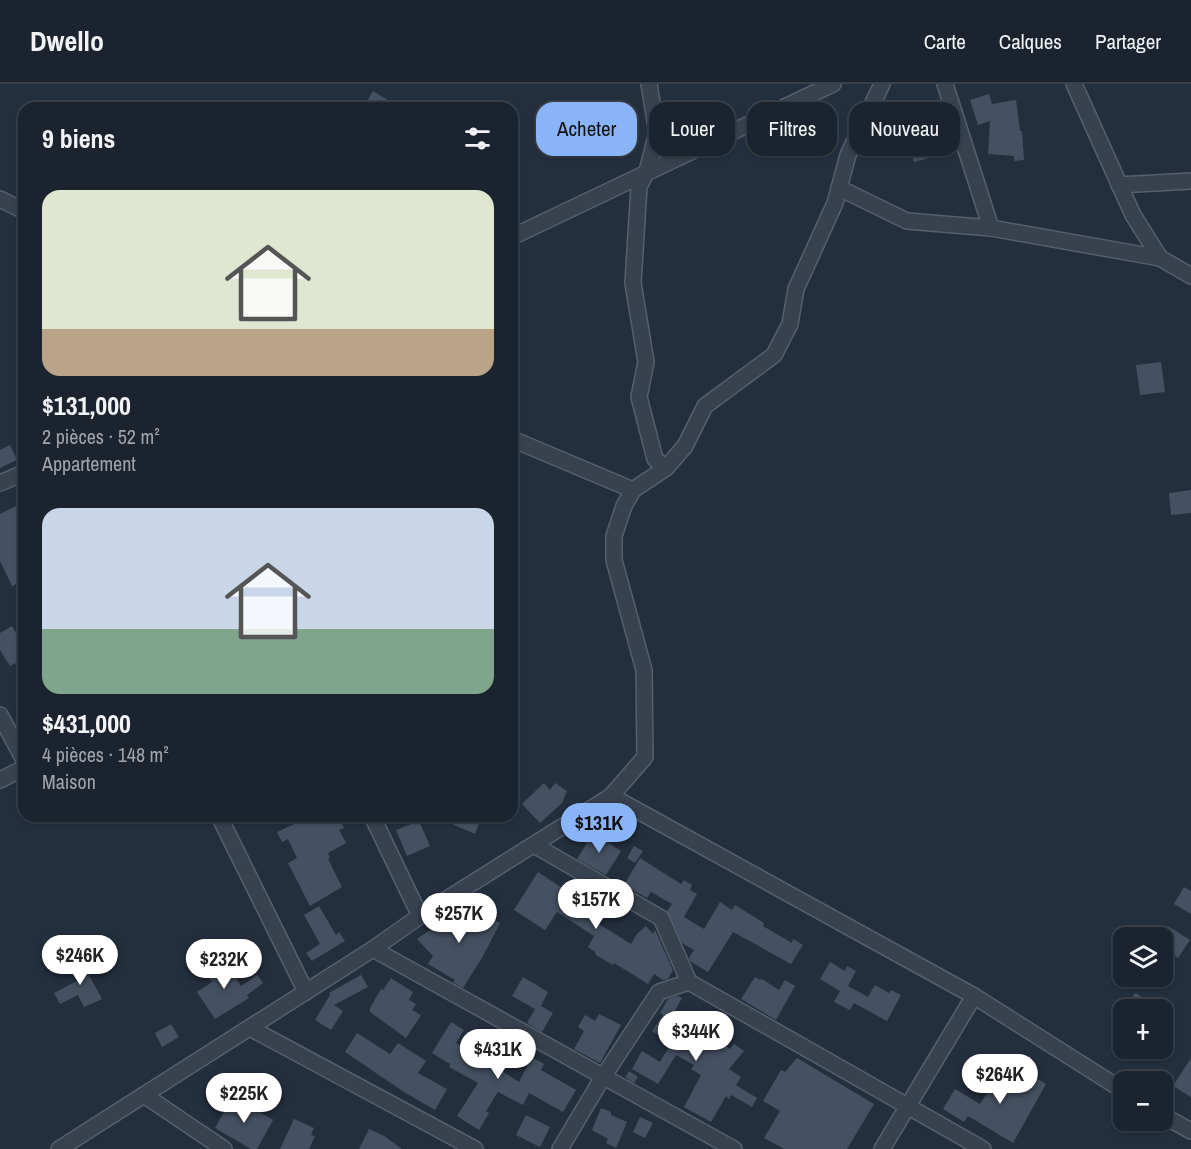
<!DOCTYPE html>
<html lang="fr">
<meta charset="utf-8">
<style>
:root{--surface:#1b232e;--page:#242b36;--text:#f1f3f6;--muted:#a0a4aa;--line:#39404a;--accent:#8ab4f8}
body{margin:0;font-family:"Archivo Narrow",sans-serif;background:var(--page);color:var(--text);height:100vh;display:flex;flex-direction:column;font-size:22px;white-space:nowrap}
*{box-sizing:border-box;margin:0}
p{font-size:20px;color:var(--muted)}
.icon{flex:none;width:33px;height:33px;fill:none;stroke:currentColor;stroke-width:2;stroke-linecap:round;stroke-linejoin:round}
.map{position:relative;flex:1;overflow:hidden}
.side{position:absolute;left:18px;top:18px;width:500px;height:720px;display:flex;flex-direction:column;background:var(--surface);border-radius:18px;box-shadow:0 2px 4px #0004,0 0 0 2px var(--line)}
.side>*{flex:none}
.top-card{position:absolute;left:536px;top:18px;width:566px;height:54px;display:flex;gap:12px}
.buttons{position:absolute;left:1113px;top:843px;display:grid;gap:12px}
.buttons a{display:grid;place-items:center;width:60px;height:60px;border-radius:12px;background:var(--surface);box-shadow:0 2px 4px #0004,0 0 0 2px var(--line);font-size:30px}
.price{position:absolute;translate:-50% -51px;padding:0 14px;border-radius:21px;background:#fff;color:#222;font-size:20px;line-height:39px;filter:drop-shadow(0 2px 3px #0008)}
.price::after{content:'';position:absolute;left:50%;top:36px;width:18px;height:14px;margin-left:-9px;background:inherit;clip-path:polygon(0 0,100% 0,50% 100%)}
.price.on{background:var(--accent);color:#111}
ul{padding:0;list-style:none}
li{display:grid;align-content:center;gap:12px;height:318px;padding:0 24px}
li span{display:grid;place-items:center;height:186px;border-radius:18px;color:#555}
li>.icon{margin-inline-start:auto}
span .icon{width:108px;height:108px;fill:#fffc;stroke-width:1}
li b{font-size:26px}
h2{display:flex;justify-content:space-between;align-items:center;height:72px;padding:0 24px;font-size:26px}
.tag{padding:0 21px;border-radius:18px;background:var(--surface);box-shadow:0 2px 4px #0004,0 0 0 2px var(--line);font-size:21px;line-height:54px}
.tag.on{background:var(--accent);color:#111}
header{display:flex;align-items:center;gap:36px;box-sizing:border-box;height:84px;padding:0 30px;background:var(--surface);border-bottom:2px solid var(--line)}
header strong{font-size:28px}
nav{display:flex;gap:33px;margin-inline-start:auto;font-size:21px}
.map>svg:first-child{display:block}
.building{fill:#455162}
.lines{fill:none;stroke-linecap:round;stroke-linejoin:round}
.minor-casing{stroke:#565f6c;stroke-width:18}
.minor{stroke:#38414e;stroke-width:15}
</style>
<header>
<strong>Dwello</strong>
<nav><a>Carte</a><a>Calques</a><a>Partager</a></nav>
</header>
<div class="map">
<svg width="1191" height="1065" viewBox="0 0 1191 1065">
<rect width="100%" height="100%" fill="#242f3e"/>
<!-- building -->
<g class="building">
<path d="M 373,7 L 401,24 L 363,24 Z"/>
<path d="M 989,10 L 992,20 L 1016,16 L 1020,47 L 1022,47 L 1024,76 L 1014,77 L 1014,72 L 988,70 L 990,37 L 978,41 L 970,16 Z"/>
<path d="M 936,29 L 941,44 L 948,42 L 956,67 L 914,78 L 907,53 L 916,51 L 911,37 Z"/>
<path d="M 1161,278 L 1165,308 L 1140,311 L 1136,281 Z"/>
<path d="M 10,361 L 17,376 L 0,384 L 0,366 Z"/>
<path d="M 1191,406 L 1191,429 L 1171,431 L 1169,409 Z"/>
<path d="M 18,421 L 24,434 L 24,496 L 12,502 L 0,477 L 0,430 Z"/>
<path d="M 12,542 L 19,554 L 24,551 L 24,598 L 15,579 L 10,582 L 0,566 L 0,549 Z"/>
<path d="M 544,699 L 550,706 L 555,699 L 567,707 L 562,719 L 540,739 L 522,720 Z"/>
<path d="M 299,732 L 339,732 L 344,744 L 339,746 L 346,759 L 328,769 L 330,774 L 328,775 L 342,803 L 310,822 L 288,779 L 297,774 L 288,755 L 282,758 L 277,748 L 301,737 Z"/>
<path d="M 455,732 L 482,732 L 475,750 L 452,740 Z"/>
<path d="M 419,737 L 430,762 L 407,772 L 396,746 Z"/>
<path d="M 593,749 L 621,767 L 606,791 L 577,775 Z"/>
<path d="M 634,762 L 643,767 L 635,779 L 627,774 Z"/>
<path d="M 640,774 L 681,800 L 684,796 L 692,801 L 690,806 L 697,810 L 684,833 L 704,845 L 720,818 L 732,826 L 735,821 L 764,839 L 763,842 L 792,859 L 793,855 L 803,861 L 791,880 L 733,848 L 708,888 L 690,877 L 689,874 L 694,866 L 682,859 L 667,827 L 672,820 L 651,808 L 647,814 L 624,801 Z"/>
<path d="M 538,788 L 594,825 L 589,834 L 631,860 L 637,850 L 646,842 L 653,850 L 655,846 L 673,886 L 668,895 L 663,896 L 654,890 L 648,900 L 614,879 L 613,881 L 596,871 L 595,868 L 588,863 L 594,852 L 557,828 L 545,846 L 514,826 Z"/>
<path d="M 1184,803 L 1191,807 L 1191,830 L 1174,820 Z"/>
<path d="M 319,822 L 336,851 L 339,848 L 345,857 L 312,877 L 306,869 L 320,860 L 304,831 Z"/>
<path d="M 463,823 L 470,834 L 474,826 L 500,839 L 483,872 L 463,904 L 453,898 L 455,896 L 428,880 L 433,872 L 417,855 Z"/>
<path d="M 1168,842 L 1190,856 L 1178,874 L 1162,865 L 1162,852 Z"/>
<path d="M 78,871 L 102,915 L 84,923 L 78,911 L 60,920 L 54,909 L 79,896 L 68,876 Z"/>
<path d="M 208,871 L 221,892 L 231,886 L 241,902 L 257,891 L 263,899 L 247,911 L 249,914 L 215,935 L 197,908 L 212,898 L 199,876 Z"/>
<path d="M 830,878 L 845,887 L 847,882 L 856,887 L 848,902 L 868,913 L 875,901 L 889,909 L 891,906 L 901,911 L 887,937 L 854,919 L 850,926 L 834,918 L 840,907 L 820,895 Z"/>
<path d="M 361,891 L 368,903 L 334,921 L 343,927 L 331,946 L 315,936 L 330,911 L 329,909 Z"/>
<path d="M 523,893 L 548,908 L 541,922 L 553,929 L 542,948 L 527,939 L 535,925 L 512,912 Z"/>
<path d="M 755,893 L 761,896 L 762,895 L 779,906 L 785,896 L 795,902 L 776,936 L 741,915 Z"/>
<path d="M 391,894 L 413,908 L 409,916 L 416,920 L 412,926 L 421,931 L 406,954 L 370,928 L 370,924 L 381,905 L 383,906 Z"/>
<path d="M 1135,909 L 1162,926 L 1125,926 Z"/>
<path d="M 678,912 L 682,914 L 674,928 L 706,945 L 730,965 L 734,960 L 744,967 L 729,985 L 741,993 L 736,1001 L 757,1014 L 752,1023 L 731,1011 L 729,1015 L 726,1012 L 711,1038 L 684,1023 L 701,991 L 691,985 L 694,981 L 676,971 L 658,1000 L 632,985 L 642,967 L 660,978 L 671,959 L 652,947 L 663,931 L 660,929 L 668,915 Z"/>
<path d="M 599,930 L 621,941 L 600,979 L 574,965 L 584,947 L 578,943 L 585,931 L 595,937 Z"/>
<path d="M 451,938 L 464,946 L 456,959 L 485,976 L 519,998 L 532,973 L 544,980 L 541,986 L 576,1006 L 563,1028 L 529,1009 L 523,1021 L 498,1008 L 486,1027 L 489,1029 L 479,1046 L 457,1032 L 478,999 L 449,983 L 450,980 L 432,969 Z"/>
<path d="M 171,940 L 179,953 L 162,963 L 155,949 Z"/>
<path d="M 357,949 L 390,970 L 398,959 L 426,977 L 418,989 L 447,1005 L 435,1026 L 404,1008 L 345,968 Z"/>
<path d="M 1134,964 L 1146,964 L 1139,977 L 1130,971 Z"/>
<path d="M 797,974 L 874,1020 L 847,1065 L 784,1065 L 764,1054 L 780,1027 L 763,1017 L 781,986 L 785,988 Z"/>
<path d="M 1191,974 L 1191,1013 L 1173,1002 Z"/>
<path d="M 629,987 L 638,993 L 634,999 L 625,993 Z"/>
<path d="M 1001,988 L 1019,1000 L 1026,988 L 1046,1000 L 1013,1059 L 968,1032 L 964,1038 L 943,1025 L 955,1005 L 980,1020 Z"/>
<path d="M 233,1012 L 273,1036 L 257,1065 L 251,1065 L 215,1044 Z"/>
<path d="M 601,1024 L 611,1028 L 611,1031 L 627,1038 L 616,1064 L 606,1059 L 608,1055 L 592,1046 Z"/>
<path d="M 526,1031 L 550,1043 L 540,1063 L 516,1051 Z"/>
<path d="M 640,1033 L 653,1039 L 645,1054 L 633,1048 Z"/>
<path d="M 294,1035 L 314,1044 L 311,1051 L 315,1052 L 309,1065 L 280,1065 Z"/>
<path d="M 369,1045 L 384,1052 L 402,1065 L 359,1065 Z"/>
</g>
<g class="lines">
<defs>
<g id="minor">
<path d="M 649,0 L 657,49 L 647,87 L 639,103 L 633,199 L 646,278 L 639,313 L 655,375 L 666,384"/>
<path d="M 945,0 L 991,144"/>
<path d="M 1074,0 L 1133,131 L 1160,174 L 1191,192"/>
<path d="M 1119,101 L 1191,97"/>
<path d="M 839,104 L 907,137 L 991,144 L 1160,174"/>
<path d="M 0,115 L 24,127"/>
<path d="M 512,153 L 833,0"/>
<path d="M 512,355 L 633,406 L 666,384 L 685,362 L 705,322 L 774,271 L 790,240 L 796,205 L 835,119 L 848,71 L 882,0"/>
<path d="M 0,399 L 24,389"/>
<path d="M 0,631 L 24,676"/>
<path d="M 0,696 L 24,684"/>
<path d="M 611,712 L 974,912 L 1124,1007"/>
<path d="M 219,732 L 306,908"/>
<path d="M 372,732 L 420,832"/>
<path d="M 534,761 L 661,834 L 689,898 L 983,1065"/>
<path d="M 373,865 L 734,1065"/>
<path d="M 250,944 L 475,1065"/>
<path d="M 144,1011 L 224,1065"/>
<path d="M 1162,1031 L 1191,1047"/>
<path d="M 59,1065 L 373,865 L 420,832 L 611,712 L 645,673 L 644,586 L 614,476 L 614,452 L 624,422 L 633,406"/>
<path d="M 560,1065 L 603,993 L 659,908 L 689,898"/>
<path d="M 882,1065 L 974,912"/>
</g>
</defs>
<!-- minor casing -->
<use href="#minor" class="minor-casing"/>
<!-- minor -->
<use href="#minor" class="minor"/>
</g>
</svg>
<div class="buttons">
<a><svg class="icon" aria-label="layers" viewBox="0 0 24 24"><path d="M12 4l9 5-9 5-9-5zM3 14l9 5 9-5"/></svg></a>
<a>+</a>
<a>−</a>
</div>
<b class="price on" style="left:599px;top:770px">$131K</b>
<b class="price" style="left:596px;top:846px">$157K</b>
<b class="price" style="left:459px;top:860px">$257K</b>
<b class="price" style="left:80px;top:902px">$246K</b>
<b class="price" style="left:224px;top:906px">$232K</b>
<b class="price" style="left:696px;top:978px">$344K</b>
<b class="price" style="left:498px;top:996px">$431K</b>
<b class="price" style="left:1000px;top:1021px">$264K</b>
<b class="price" style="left:244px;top:1040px">$225K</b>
<div class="top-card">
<a class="tag on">Acheter</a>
<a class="tag">Louer</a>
<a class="tag">Filtres</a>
<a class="tag">Nouveau</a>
</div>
<section class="side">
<h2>9 biens<svg class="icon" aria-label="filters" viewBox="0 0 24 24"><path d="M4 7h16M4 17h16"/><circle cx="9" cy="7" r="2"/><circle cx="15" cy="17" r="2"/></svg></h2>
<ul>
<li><span style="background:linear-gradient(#dfe7d0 75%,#b9a48a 0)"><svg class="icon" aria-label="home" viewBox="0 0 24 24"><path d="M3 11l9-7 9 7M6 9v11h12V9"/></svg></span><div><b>$131,000</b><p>2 pièces · 52 m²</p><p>Appartement</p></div></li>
<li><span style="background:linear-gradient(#c9d6e8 65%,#7fa58c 0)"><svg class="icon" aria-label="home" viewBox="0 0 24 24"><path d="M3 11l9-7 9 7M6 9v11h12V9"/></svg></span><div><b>$431,000</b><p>4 pièces · 148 m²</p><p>Maison</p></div></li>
</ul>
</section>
</div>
